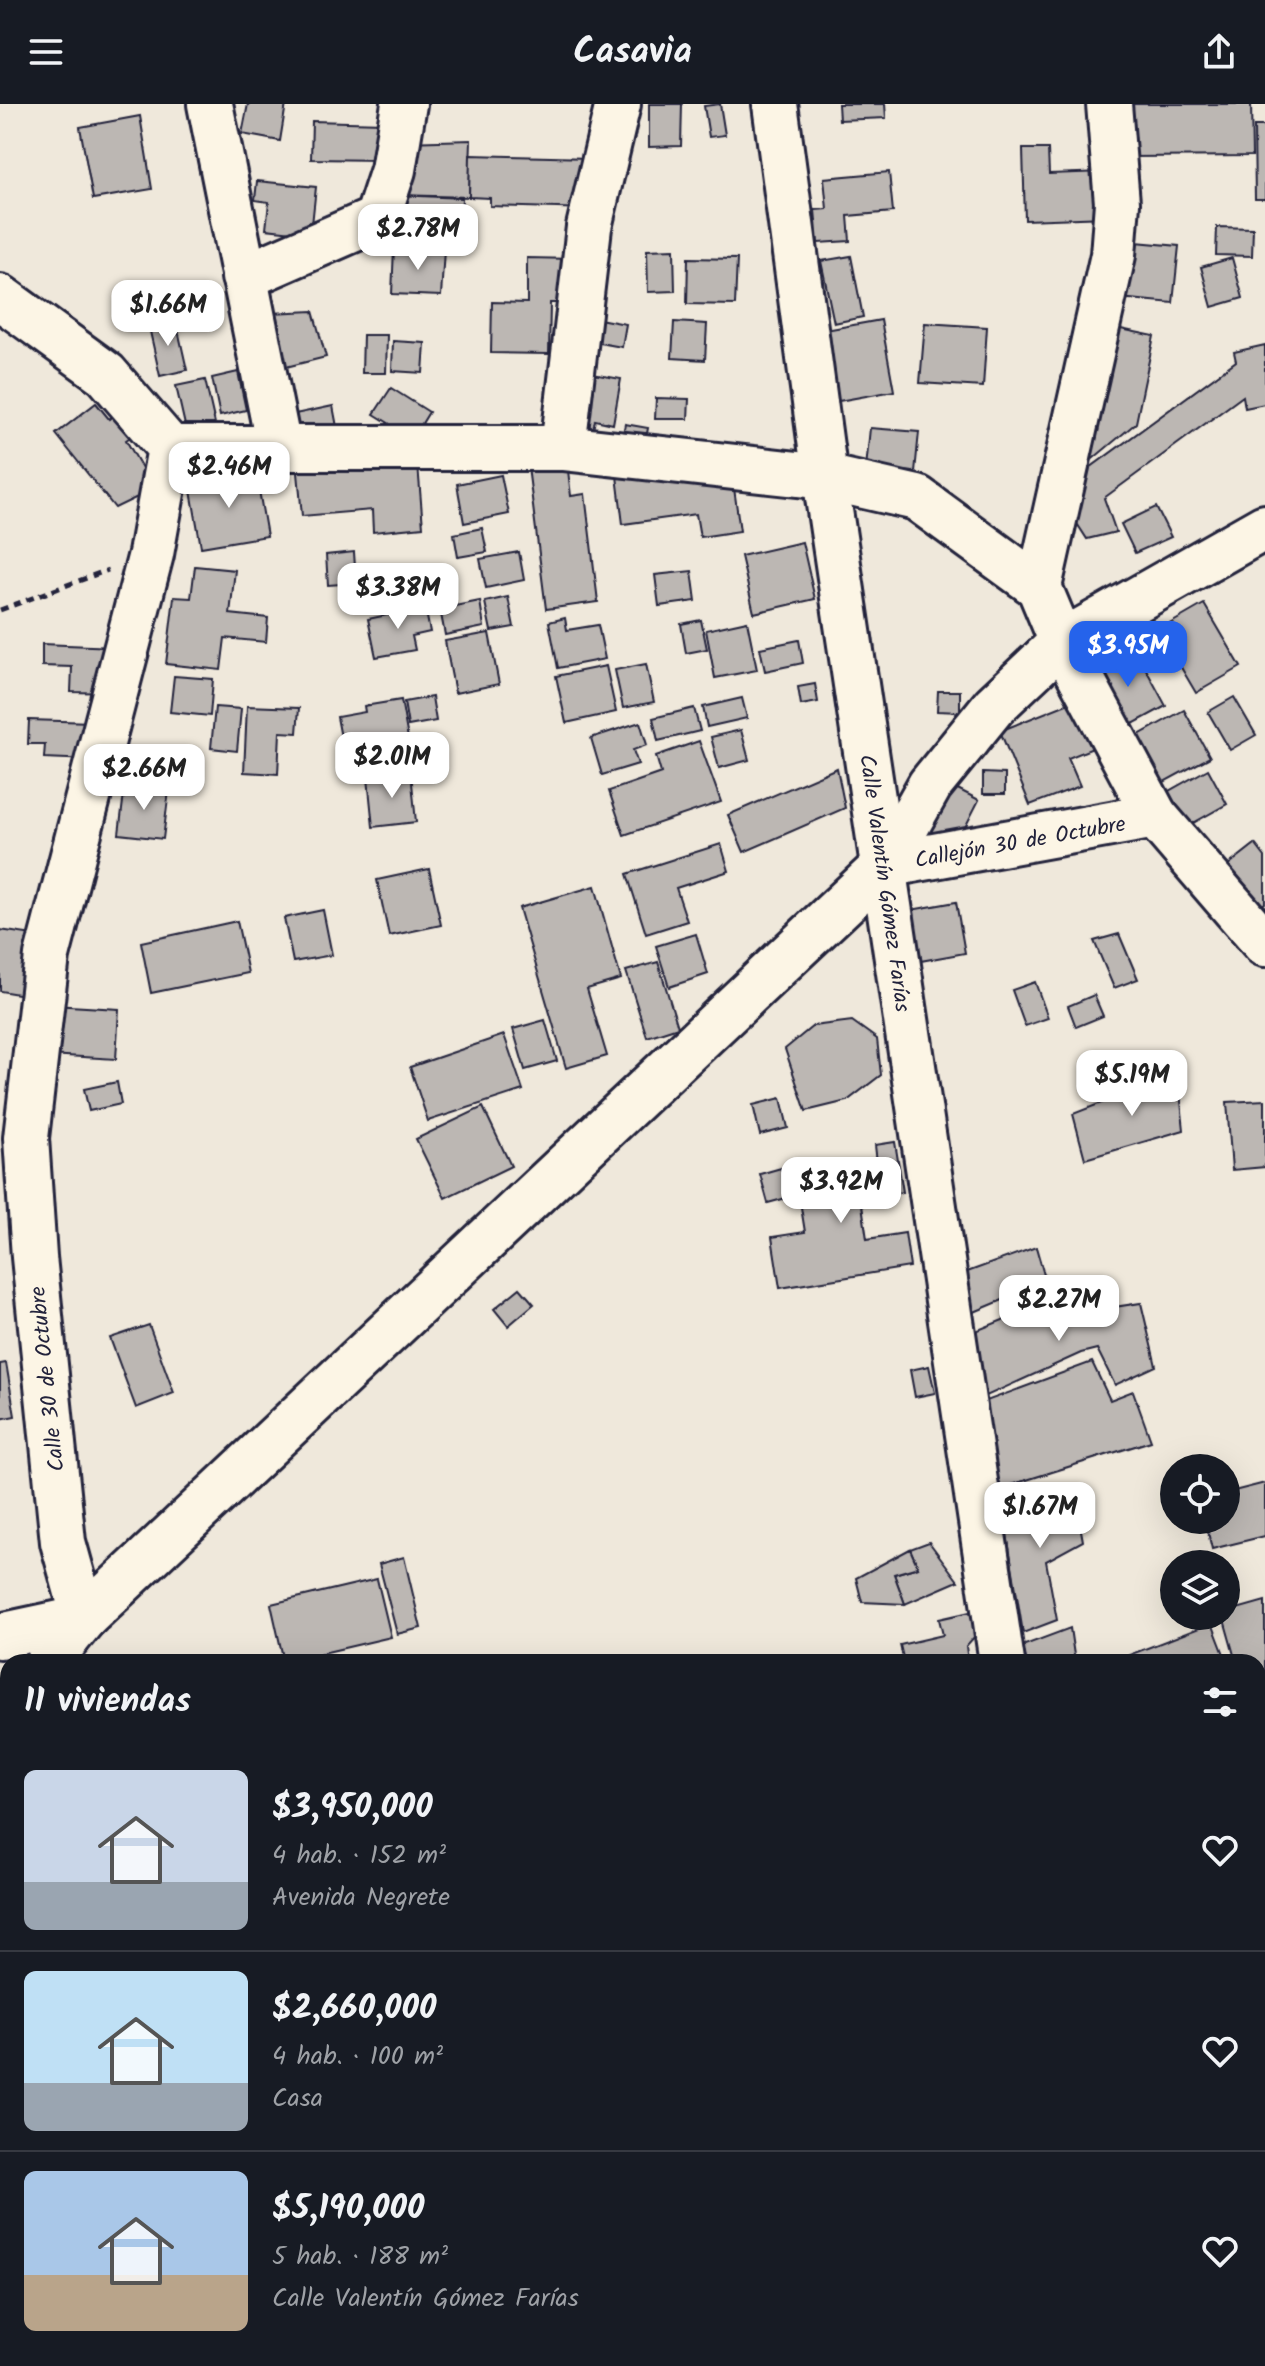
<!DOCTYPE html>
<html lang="es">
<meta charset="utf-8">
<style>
:root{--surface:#171b24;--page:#242831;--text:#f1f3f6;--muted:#9ea1a6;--line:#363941;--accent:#2563eb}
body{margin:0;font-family:Kalam,sans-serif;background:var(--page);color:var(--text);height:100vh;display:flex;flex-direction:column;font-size:30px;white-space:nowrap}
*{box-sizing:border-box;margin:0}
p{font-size:26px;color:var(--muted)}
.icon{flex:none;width:44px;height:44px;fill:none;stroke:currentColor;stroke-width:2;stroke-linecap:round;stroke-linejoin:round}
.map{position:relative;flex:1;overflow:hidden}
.panel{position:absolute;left:0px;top:1550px;width:1266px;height:712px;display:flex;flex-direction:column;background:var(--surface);border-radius:24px 24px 0 0;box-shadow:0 8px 32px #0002}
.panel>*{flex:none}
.fabs{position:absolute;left:1160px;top:1350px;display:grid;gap:16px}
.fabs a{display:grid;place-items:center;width:80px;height:80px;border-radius:50%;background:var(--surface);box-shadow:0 8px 32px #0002;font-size:40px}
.price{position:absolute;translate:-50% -68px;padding:0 18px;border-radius:16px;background:#fff;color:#222;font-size:26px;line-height:52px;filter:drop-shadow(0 2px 4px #0008)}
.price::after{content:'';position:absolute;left:50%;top:48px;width:24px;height:18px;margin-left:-12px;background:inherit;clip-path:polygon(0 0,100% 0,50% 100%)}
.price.selected{background:var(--accent);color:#fff}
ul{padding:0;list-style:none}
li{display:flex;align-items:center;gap:24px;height:200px;padding:0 24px}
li+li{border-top:2px solid var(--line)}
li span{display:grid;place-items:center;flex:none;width:224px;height:160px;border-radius:12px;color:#555}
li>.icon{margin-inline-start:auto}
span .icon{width:96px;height:96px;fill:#fffc;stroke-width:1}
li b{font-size:34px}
h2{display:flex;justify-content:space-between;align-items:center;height:96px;padding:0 24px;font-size:34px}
header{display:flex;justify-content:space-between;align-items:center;height:104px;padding:0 24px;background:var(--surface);font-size:36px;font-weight:700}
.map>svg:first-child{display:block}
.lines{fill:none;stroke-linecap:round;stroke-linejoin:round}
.canal{stroke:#a6a2a2;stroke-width:38}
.building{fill:#bcb7b3;stroke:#22223b;stroke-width:2}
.minor-casing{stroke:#22223b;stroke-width:50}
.major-casing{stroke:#22223b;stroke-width:50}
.path{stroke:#22223b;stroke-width:5;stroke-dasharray:8 6;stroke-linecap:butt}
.minor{stroke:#fcf5e5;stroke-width:44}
.major{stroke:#fcf5e5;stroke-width:44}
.labels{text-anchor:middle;stroke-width:6;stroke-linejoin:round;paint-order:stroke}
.street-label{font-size:22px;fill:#22223b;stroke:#fcf5e5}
</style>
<header><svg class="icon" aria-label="menu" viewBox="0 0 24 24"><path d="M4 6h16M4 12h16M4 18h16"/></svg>Casavia<svg class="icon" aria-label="share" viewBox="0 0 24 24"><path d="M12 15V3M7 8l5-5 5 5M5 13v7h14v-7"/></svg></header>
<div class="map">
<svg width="1265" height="2262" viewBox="0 0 1265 2262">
<rect width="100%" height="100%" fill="#efe8db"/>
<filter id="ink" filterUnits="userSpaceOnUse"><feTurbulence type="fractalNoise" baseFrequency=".0125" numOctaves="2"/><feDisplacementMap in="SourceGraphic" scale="16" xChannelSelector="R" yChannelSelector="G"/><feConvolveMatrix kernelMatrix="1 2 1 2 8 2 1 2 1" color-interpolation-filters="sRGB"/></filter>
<g filter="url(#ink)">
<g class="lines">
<!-- canal -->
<g class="canal">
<path d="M 0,1910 L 8,1921"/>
<path d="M 316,2254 L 324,2262"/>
</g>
</g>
<!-- building -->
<g class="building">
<path d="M 248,0 L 286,0 L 280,37 L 242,30 Z"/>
<path d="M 649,0 L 682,0 L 681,42 L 649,43 Z"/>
<path d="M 720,0 L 725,31 L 709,33 L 704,2 Z"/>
<path d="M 838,0 L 885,0 L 886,14 L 839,16 Z"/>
<path d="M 1131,0 L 1251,0 L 1252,52 L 1131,53 Z"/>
<path d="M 140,12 L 152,85 L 93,95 L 80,23 Z"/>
<path d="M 312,17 L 383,19 L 382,56 L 311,55 Z"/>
<path d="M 1254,22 L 1265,22 L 1265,95 L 1255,95 Z"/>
<path d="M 471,36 L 469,93 L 397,91 L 405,38 Z"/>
<path d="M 1023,45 L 1048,45 L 1049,70 L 1106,68 L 1107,113 L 1025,116 Z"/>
<path d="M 470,51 L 591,54 L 589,105 L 490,102 L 490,94 L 469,93 Z"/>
<path d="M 889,68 L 893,108 L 848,112 L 850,137 L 818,139 L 815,106 L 827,105 L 824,74 Z"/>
<path d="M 257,77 L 316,83 L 311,130 L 266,125 L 269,98 L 255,96 Z"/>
<path d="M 397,91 L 462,94 L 460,147 L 394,144 Z"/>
<path d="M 1217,123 L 1253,124 L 1252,152 L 1216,151 Z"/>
<path d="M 1125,137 L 1179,142 L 1173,199 L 1119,194 Z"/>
<path d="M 394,144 L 444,146 L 441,192 L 392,190 Z"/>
<path d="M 674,145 L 675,187 L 648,188 L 647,146 Z"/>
<path d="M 851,152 L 863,213 L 834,219 L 821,157 Z"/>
<path d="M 527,154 L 575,155 L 574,199 L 550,199 L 549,250 L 491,249 L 492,198 L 527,199 Z"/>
<path d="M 688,154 L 737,155 L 735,201 L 687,200 Z"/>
<path d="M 1232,154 L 1243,194 L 1212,203 L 1201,163 Z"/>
<path d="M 313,207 L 326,253 L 286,263 L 271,209 Z"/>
<path d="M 599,215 L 626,220 L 622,243 L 594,238 Z"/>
<path d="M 881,216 L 894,287 L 833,298 L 820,227 Z"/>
<path d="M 176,217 L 187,266 L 160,272 L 149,223 Z"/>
<path d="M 674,218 L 707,220 L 705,256 L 672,254 Z"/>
<path d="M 925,219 L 987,223 L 983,283 L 920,279 Z"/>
<path d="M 1116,224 L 1154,232 L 1136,319 L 1088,359 Z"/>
<path d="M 363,231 L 387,231 L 386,269 L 362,269 Z"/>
<path d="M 393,237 L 425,239 L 423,269 L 392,267 Z"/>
<path d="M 1265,241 L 1265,300 L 1245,304 L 1243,292 L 1104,394 L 1116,428 L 1087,435 L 1067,404 L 1083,369 L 1236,257 L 1234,248 Z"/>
<path d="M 238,268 L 246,306 L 220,312 L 212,274 Z"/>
<path d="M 587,269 L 621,275 L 613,320 L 595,316 L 591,335 L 575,332 Z"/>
<path d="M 205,276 L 216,324 L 187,330 L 176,282 Z"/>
<path d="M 391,284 L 429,308 L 413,334 L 374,310 Z"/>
<path d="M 656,294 L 689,295 L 688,315 L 655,315 Z"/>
<path d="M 96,299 L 109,315 L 115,310 L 132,332 L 126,336 L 154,385 L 115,404 L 56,330 Z"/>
<path d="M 333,302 L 338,328 L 300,336 L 295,310 Z"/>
<path d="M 625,320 L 648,324 L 644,345 L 621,341 Z"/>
<path d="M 870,324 L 919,328 L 915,368 L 866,364 Z"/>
<path d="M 417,348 L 423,423 L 373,428 L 372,406 L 302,412 L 297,358 Z"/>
<path d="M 615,356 L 732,370 L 740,427 L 700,433 L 696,410 L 623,420 Z"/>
<path d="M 567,358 L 571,392 L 585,390 L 598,498 L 546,505 L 528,363 Z"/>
<path d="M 256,369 L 267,432 L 201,443 L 190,381 Z"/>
<path d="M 501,371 L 509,410 L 464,419 L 457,380 Z"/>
<path d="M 1156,403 L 1171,433 L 1135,449 L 1121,420 Z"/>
<path d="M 482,424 L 487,448 L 458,453 L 454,430 Z"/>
<path d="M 802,438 L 815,495 L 754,509 L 741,452 Z"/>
<path d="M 354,448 L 356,479 L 328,481 L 326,451 Z"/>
<path d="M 519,448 L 524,476 L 486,484 L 480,455 Z"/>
<path d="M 195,462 L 235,466 L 230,510 L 268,514 L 266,538 L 225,534 L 221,566 L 166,560 L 174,493 L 191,494 Z"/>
<path d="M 377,464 L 378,472 L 394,468 L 400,498 L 367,504 L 360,467 Z"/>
<path d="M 692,467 L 696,497 L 659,502 L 655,471 Z"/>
<path d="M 508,493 L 514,523 L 491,527 L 485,498 Z"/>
<path d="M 480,497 L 484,523 L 445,531 L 440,505 Z"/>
<path d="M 1204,500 L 1241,563 L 1196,589 L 1159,526 Z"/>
<path d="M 425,503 L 430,528 L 412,532 L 415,546 L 376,553 L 368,515 Z"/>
<path d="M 565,514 L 567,526 L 598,521 L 605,555 L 558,564 L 549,518 Z"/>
<path d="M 701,516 L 707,545 L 686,549 L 681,520 Z"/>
<path d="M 747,517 L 757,566 L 715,574 L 706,526 Z"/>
<path d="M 489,529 L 499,580 L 455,589 L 445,537 Z"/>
<path d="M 799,536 L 803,559 L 765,567 L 760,544 Z"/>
<path d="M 42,540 L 115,543 L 113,589 L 71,588 L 72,563 L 42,562 Z"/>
<path d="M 1135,545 L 1166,602 L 1122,626 L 1090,569 Z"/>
<path d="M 646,560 L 654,598 L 623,604 L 615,566 Z"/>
<path d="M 606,562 L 616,608 L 566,619 L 556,572 Z"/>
<path d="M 174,572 L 213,575 L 210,612 L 170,608 Z"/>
<path d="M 815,580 L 818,598 L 801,601 L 798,583 Z"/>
<path d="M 938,587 L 960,587 L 960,608 L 937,607 Z"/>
<path d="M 432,593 L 436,617 L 408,622 L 404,598 Z"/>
<path d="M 1234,593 L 1256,631 L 1230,646 L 1208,608 Z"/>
<path d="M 742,594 L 747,614 L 707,623 L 703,603 Z"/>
<path d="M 1079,595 L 1098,642 L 1068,654 L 1080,682 L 1030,701 L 1000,627 Z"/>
<path d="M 401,596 L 412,656 L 376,663 L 372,644 L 344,649 L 337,613 L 365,608 L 364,602 Z"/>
<path d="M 247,602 L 299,604 L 297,629 L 280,628 L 278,670 L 244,668 Z"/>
<path d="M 215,603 L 241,605 L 237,647 L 211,644 Z"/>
<path d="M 694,604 L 700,627 L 658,637 L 653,614 Z"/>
<path d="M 1184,606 L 1210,653 L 1155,683 L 1130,636 Z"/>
<path d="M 29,616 L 92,618 L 91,656 L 44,654 L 45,640 L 28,640 Z"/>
<path d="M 640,618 L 647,641 L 633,646 L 638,660 L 602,671 L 591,634 Z"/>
<path d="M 741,626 L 749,656 L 719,664 L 711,633 Z"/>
<path d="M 699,637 L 721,698 L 624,731 L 609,687 L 661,669 L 656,652 Z"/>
<path d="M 837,664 L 845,704 L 744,748 L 728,711 Z"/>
<path d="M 1208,665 L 1227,700 L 1179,727 L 1160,692 Z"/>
<path d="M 411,669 L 416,718 L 373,723 L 368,674 Z"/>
<path d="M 983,669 L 1005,670 L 1005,690 L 983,690 Z"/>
<path d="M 946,679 L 979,696 L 954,745 L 921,728 Z"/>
<path d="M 125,681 L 169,686 L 163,735 L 119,730 Z"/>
<path d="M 721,740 L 729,767 L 676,784 L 687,817 L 646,830 L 627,770 Z"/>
<path d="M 1255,740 L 1265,753 L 1265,799 L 1250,811 L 1218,769 Z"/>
<path d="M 429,765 L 441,821 L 389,832 L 377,776 Z"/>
<path d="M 595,782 L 621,875 L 587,885 L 607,952 L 566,964 L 519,804 Z"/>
<path d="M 956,798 L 965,849 L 915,858 L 905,807 Z"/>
<path d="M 323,806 L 332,851 L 293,858 L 284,814 Z"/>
<path d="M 237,817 L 248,869 L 151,889 L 141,838 Z"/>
<path d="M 0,826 L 40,832 L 30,892 L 0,887 Z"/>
<path d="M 696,830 L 708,870 L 669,883 L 656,842 Z"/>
<path d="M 1119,830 L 1138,875 L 1114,884 L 1094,837 Z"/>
<path d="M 658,858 L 678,923 L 647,933 L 626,867 Z"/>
<path d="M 1035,878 L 1048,914 L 1025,922 L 1012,886 Z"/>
<path d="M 1094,891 L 1103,912 L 1076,923 L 1068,902 Z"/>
<path d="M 52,901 L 119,905 L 116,955 L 49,951 Z"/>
<path d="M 545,916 L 557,957 L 525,966 L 513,925 Z"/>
<path d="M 852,917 L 877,935 L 881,971 L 847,997 L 806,1007 L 785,945 L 813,922 Z"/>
<path d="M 504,931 L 523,986 L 428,1017 L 410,963 Z"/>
<path d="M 1178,969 L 1184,1026 L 1085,1055 L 1073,1010 Z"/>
<path d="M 117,978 L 121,1000 L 89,1007 L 84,985 Z"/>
<path d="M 781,994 L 788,1024 L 760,1031 L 753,1001 Z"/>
<path d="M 1265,996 L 1265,1063 L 1232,1066 L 1227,998 Z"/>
<path d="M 483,1003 L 511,1062 L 445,1094 L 416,1035 Z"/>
<path d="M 895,1038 L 903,1088 L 861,1094 L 867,1135 L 905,1129 L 910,1163 L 780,1184 L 772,1133 L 805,1128 L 796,1072 L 877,1059 L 875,1041 Z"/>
<path d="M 781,1064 L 790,1093 L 768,1099 L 760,1070 Z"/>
<path d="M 1036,1143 L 1046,1178 L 955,1216 L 948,1175 Z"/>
<path d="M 520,1184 L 534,1200 L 508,1222 L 494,1205 Z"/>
<path d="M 1057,1194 L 1068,1210 L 1141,1199 L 1156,1262 L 1115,1281 L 1097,1245 L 1081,1249 L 984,1293 L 961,1233 Z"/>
<path d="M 149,1221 L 174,1289 L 136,1304 L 110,1234 Z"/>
<path d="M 1092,1258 L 1110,1296 L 1133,1287 L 1151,1337 L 1001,1384 L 978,1300 Z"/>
<path d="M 6,1259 L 15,1312 L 0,1315 L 0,1260 Z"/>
<path d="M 929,1262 L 935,1289 L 915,1293 L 910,1266 Z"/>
<path d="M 1265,1379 L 1265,1432 L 1212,1445 L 1205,1416 L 1226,1416 L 1226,1389 Z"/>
<path d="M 1073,1382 L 1083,1437 L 1046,1457 L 1057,1516 L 1023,1529 L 1003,1406 Z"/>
<path d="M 929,1438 L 958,1477 L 905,1500 L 894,1470 L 918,1463 L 910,1445 Z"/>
<path d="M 910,1445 L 918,1463 L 894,1470 L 905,1500 L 862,1498 L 856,1474 Z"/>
<path d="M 404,1453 L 421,1524 L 397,1530 L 379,1460 Z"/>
<path d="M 377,1475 L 391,1533 L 284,1558 L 271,1500 Z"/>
<path d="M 1265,1497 L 1265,1615 L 1258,1617 L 1258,1558 L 1236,1558 L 1223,1512 L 1226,1508 Z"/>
<path d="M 970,1508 L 976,1531 L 966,1542 L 968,1558 L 904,1558 L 900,1541 L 943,1531 L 939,1515 Z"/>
<path d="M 1212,1519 L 1227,1558 L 1132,1558 L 1129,1551 Z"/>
<path d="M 1070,1524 L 1075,1558 L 1027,1558 L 1022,1542 Z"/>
<path d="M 1265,1857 L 1265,1903 L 1258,1905 L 1258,1859 Z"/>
<path d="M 1265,2123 L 1265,2181 L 1258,2183 L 1258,2125 Z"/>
<path d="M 1265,2244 L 1265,2262 L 1226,2262 L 1224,2254 L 1258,2254 L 1258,2246 Z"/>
<path d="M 475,2254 L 509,2254 L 510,2258 L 477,2262 Z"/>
<path d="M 560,2254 L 602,2254 L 604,2262 L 561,2262 Z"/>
<path d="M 823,2254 L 853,2254 L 854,2262 L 809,2262 L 808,2258 Z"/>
<path d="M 1138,2254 L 1181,2254 L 1182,2257 L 1140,2262 Z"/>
</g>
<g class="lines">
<defs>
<g id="minor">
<path d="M 210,0 L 279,344"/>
<path d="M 775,0 L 825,373 L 1002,1558"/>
<path d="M 244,173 L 377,115 L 393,66 L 404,0"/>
<path d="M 0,193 L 106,270 L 170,344 L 151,450 L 47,852 L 26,1034 L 34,1153 L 63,1438 L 84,1514"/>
<path d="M 170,344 L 563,344 L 825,373 L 917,394 L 1039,483 L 1062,538 L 1155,712 L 1265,840"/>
<path d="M 563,344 L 589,123 L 618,0"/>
<path d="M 1039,483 L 1113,151 L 1117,99 L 1109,0"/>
<path d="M 885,761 L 1155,712"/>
<path d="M 0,1782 L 8,1794"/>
<path d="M 0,1990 L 8,2000"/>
<path d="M 242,2254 L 250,2262"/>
<path d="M 432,2254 L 440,2262"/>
<path d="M 1113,2254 L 1115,2262"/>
<path d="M 984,2262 L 1027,2254"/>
</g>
<g id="major">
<path d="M 0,1532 L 84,1514"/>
<path d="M 48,1558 L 84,1514 L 885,761 L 930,681 L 994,602 L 1062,538 L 1265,423"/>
<path d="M 0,1618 L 8,1608"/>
</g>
</defs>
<!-- minor casing -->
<use href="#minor" class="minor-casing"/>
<!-- major casing -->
<use href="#major" class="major-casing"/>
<!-- path -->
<path class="path" d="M 0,506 L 108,466"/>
<!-- minor -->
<use href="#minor" class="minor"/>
<!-- major -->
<use href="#major" class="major"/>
</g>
</g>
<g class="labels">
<!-- street labels -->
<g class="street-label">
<text transform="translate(1020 737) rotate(-10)" y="8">Callejón 30 de Octubre</text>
<text transform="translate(886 779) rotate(82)" y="8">Calle Valentín Gómez Farías</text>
<text transform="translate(46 1275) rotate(-96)" y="8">Calle 30 de Octubre</text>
</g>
</g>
</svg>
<div class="fabs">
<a><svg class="icon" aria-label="locate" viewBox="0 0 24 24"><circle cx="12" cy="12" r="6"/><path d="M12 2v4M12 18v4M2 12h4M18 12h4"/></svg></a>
<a><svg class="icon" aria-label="layers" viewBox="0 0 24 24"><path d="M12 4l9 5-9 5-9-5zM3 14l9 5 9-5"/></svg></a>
</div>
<b class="price" style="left:418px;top:168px">$2.78M</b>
<b class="price" style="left:168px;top:244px">$1.66M</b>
<b class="price" style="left:229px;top:406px">$2.46M</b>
<b class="price" style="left:398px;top:527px">$3.38M</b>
<b class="price selected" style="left:1128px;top:585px">$3.95M</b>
<b class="price" style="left:392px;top:696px">$2.01M</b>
<b class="price" style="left:144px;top:708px">$2.66M</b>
<b class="price" style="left:1132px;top:1014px">$5.19M</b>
<b class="price" style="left:841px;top:1121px">$3.92M</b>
<b class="price" style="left:1059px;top:1239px">$2.27M</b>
<b class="price" style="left:1040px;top:1446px">$1.67M</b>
<section class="panel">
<h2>11 viviendas<svg class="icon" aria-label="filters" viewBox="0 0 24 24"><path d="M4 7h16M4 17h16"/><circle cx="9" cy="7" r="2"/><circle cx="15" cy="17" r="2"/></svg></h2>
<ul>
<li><span style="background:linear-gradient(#c9d6e8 70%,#9aa5b1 0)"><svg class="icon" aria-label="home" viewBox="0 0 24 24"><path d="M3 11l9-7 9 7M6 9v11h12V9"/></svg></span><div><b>$3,950,000</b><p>4 hab. · 152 m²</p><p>Avenida Negrete</p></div><svg class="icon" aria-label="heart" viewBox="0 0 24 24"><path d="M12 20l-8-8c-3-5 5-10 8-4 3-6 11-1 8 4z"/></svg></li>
<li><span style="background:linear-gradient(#bfe0f5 70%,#9aa5b1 0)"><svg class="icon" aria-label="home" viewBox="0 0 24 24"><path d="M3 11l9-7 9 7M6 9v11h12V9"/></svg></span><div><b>$2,660,000</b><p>4 hab. · 100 m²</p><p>Casa</p></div><svg class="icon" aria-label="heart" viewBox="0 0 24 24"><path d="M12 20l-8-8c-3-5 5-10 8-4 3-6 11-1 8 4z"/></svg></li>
<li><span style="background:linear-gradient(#a9c7e8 65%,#b9a48a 0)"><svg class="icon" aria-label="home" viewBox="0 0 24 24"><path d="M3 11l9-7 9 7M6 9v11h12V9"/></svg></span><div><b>$5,190,000</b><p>5 hab. · 188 m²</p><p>Calle Valentín Gómez Farías</p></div><svg class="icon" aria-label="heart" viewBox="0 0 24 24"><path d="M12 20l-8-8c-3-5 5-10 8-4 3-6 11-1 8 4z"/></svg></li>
</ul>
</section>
</div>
